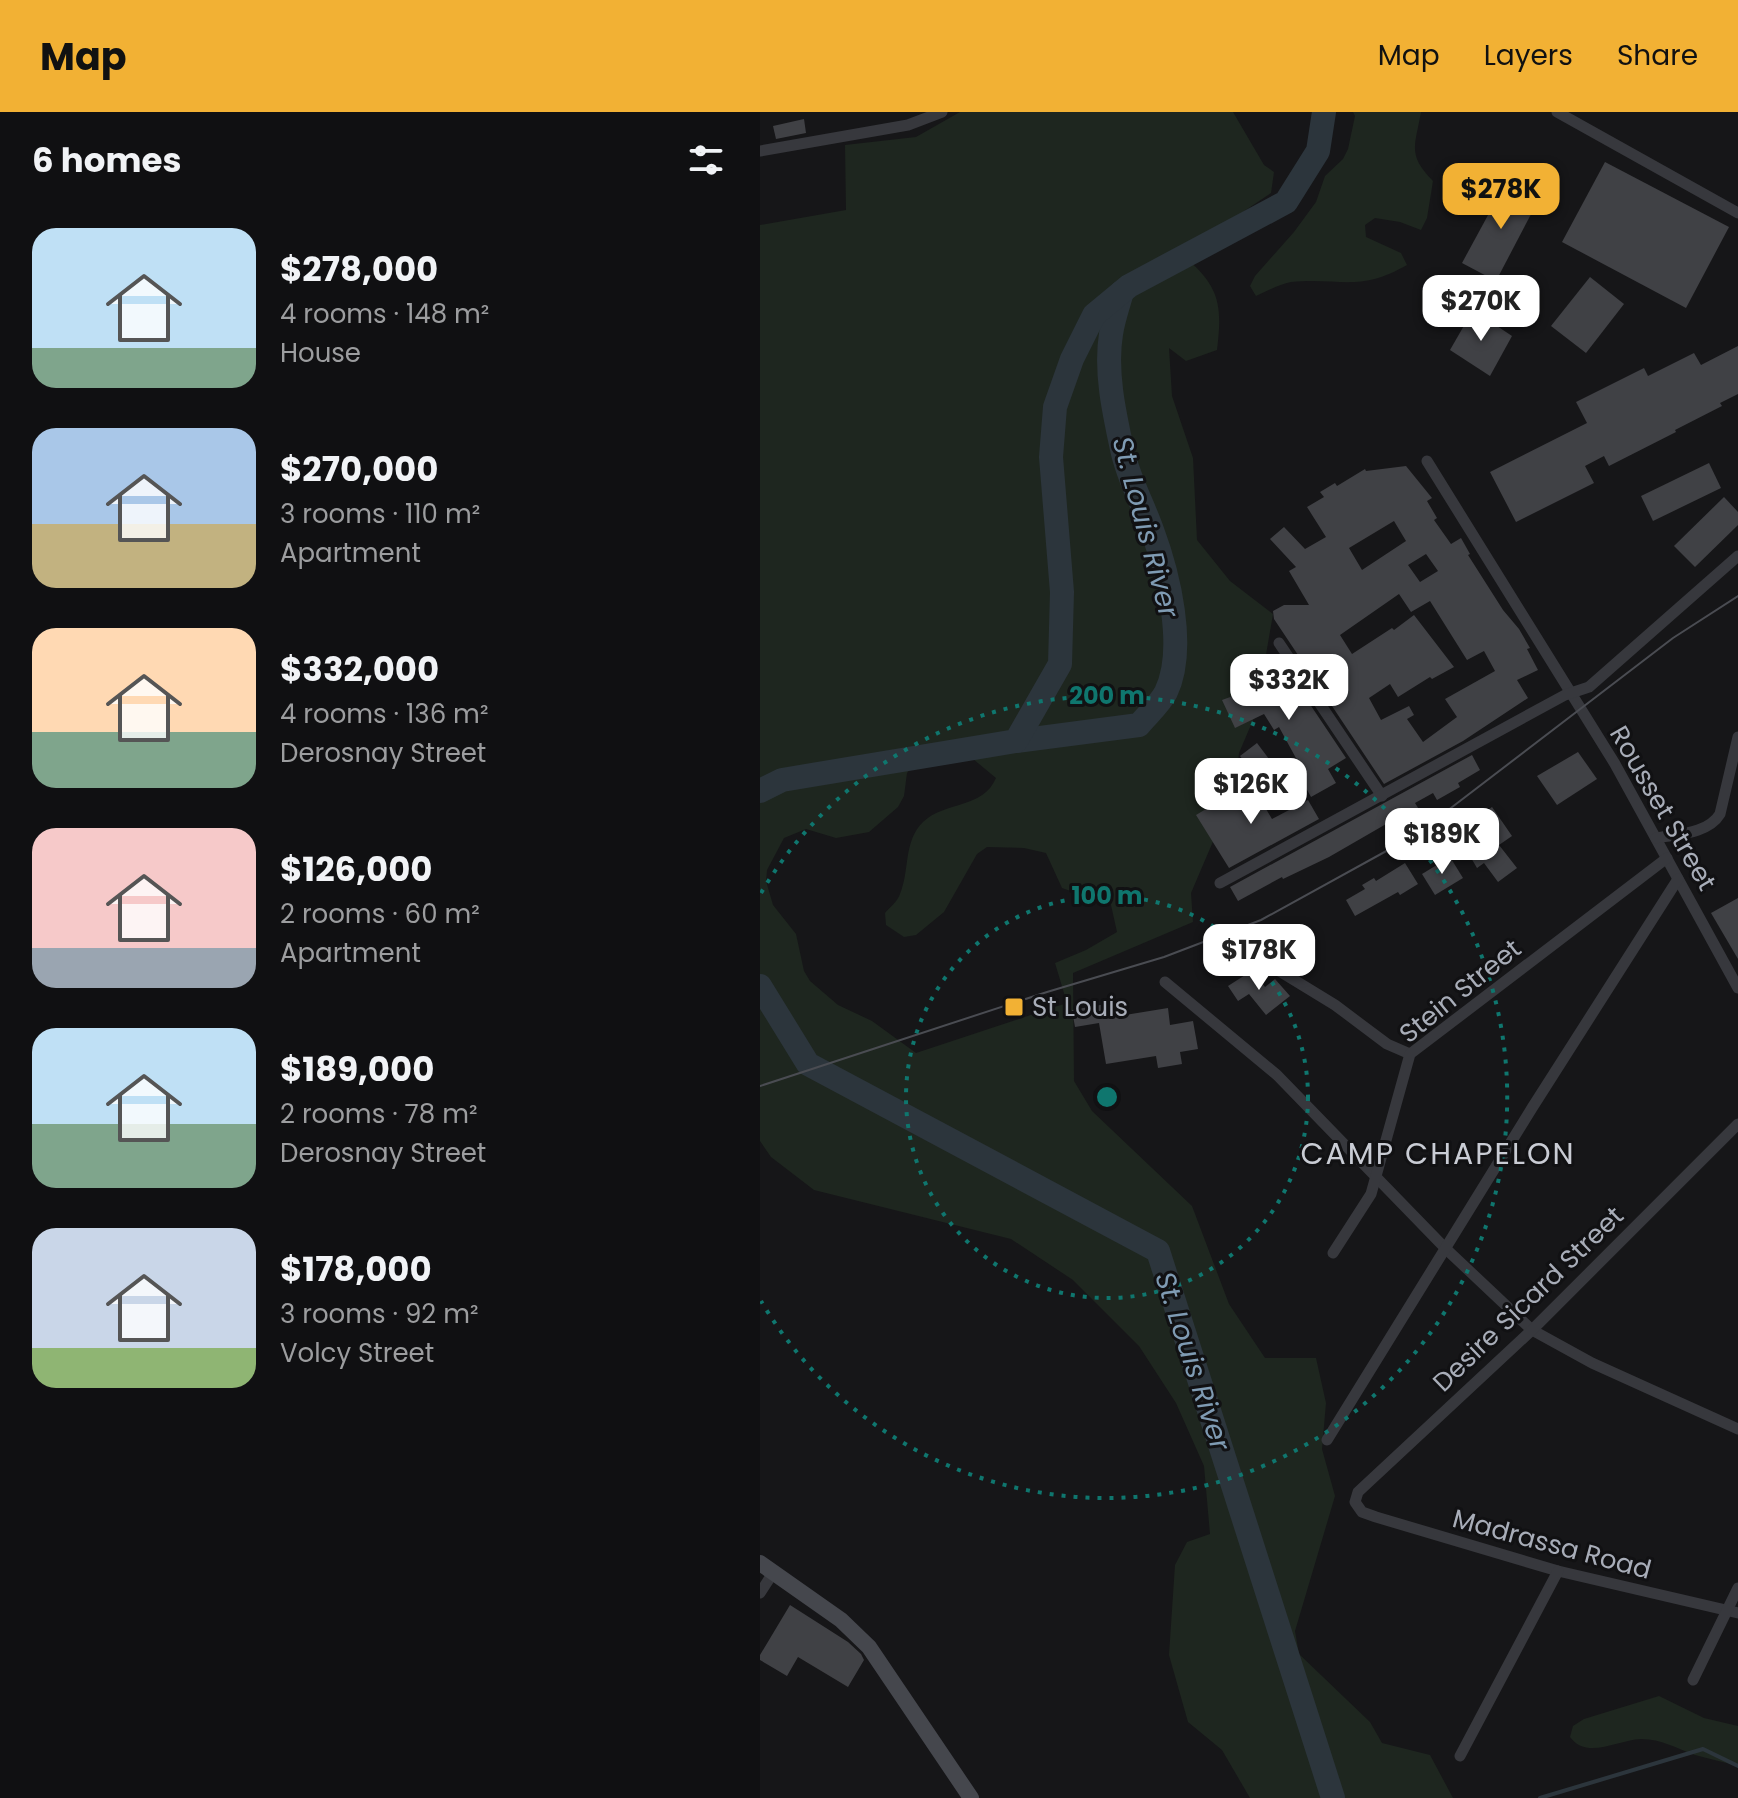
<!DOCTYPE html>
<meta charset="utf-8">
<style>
:root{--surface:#101012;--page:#19191b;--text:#f1f3f6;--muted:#9c9d9f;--accent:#f2b134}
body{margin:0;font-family:Poppins,sans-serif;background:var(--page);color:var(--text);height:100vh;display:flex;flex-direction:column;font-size:30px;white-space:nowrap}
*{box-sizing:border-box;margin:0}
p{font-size:26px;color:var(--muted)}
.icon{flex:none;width:44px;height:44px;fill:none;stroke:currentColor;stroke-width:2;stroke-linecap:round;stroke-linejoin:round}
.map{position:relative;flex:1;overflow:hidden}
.panel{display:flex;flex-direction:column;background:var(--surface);width:760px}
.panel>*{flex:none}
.price{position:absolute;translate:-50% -68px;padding:0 18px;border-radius:16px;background:#fff;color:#222;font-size:26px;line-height:52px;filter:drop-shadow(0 2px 4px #0008)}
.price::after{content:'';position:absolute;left:50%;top:48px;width:24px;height:18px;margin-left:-12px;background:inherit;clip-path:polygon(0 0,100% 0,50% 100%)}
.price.selected{background:var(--accent);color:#111}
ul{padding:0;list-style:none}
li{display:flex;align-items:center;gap:24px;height:200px;padding:0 32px}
li span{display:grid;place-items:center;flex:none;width:224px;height:160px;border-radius:24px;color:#555}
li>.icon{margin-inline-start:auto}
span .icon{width:96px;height:96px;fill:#fffc;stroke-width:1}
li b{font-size:34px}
h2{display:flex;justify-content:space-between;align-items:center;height:96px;padding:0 32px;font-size:34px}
header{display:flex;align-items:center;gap:48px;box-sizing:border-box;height:112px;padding:0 40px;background:var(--accent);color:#111}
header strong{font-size:38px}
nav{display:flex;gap:44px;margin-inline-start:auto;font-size:28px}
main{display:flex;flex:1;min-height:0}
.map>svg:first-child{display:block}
.green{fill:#1e261f;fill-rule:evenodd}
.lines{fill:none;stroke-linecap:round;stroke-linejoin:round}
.stream{stroke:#2c353c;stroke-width:4}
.river{stroke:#2c353c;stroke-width:24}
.building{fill:#404145;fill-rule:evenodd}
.street{stroke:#37383d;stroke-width:11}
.secondary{stroke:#45474d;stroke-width:16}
.tram{stroke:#4a4c52;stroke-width:2}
.ring{fill:none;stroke:#0f766e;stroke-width:4;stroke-dasharray:4 8}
.poi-dot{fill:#f2b134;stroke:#111113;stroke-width:3}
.labels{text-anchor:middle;stroke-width:6;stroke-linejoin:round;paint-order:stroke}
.street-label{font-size:26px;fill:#a8adb8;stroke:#111113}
.poi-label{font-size:26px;fill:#a8adb8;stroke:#111113;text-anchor:start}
.water-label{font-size:28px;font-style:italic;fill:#7f9bb3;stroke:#111113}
.quarter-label{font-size:30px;letter-spacing:2px;fill:#c9ccd4;stroke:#111113}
.centre{fill:#0f766e;stroke:#111113;stroke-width:4}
.ring-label{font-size:24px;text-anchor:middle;font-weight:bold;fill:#0f766e;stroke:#111113;stroke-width:6;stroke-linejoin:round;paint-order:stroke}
</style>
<header>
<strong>Map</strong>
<nav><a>Map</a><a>Layers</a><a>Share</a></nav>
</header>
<main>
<section class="panel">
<h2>6 homes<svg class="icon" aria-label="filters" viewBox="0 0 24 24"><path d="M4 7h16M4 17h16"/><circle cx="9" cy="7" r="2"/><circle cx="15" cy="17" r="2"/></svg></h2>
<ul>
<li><span style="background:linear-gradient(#bfe0f5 75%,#7fa58c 0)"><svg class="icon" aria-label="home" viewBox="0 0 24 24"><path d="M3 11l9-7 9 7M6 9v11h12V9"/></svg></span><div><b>$278,000</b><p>4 rooms · 148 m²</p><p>House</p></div></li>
<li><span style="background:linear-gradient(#a9c7e8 60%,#c2b280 0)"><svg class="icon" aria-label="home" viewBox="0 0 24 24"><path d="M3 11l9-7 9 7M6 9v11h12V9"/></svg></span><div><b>$270,000</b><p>3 rooms · 110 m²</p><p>Apartment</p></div></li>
<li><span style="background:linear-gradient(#ffd9b3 65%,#7fa58c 0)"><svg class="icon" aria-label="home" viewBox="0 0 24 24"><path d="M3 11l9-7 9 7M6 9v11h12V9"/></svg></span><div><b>$332,000</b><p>4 rooms · 136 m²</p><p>Derosnay Street</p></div></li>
<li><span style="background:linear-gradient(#f6c9c9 75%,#9aa5b1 0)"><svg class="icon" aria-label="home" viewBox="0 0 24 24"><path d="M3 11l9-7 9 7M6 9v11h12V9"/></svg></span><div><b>$126,000</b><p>2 rooms · 60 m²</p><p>Apartment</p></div></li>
<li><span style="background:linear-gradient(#bfe0f5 60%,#7fa58c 0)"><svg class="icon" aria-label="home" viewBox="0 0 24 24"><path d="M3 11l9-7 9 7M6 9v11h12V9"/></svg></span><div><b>$189,000</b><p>2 rooms · 78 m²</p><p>Derosnay Street</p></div></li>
<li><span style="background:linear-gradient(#c9d6e8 75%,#8fb573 0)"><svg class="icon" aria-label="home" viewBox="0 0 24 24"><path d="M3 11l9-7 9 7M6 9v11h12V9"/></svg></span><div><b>$178,000</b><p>3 rooms · 92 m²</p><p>Volcy Street</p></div></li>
</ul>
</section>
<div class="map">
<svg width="978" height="1686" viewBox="0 0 978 1686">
<rect width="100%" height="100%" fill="#161618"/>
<!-- green -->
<g class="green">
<path d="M 200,0 L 473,0 L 504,53 L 514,60 L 511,81 L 440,129 L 428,148 C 461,176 462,197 457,238 L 426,249 L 409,236 L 412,284 L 433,346 L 437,428 L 470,469 L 513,502 L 496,601 L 479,641 L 475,678 L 431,781 L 433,810 L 313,861 L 314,969 L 332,999 L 432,1094 L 469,1192 L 505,1246 L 556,1246 L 566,1291 L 562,1337 L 575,1384 L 535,1519 L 539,1542 L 610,1610 L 622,1631 L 670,1643 L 693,1686 L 490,1686 L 462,1638 L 428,1610 L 409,1543 L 415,1453 L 427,1430 L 450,1422 L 444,1354 L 416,1291 L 379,1234 L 313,1168 L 251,1127 L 54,1078 L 11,1045 L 0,1029 L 0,113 L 86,98 L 85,33 L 156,25 ZM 163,641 L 207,642 L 236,666 C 223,697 185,689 163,710 C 143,730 150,758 140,782 C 138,789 130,795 125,801 L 126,813 L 144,825 L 156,823 L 184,800 L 217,742 L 227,735 L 264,736 L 286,741 L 302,776 L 351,793 L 357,820 L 326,838 L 295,851 L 307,891 L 156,941 L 112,909 L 78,893 L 50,869 L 44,859 L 36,822 L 13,793 L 6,769 L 7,758 L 24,726 L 46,717 L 76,726 L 109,720 L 138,695 L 144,684 L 147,661 Z"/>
<path d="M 593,0 L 661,0 C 655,35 647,42 673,69 L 667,106 L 661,118 L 640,110 L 615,106 L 605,113 L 606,125 L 641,141 L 647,153 C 598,181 581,165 531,170 C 520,172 507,179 496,184 L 490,174 L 495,164 L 534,120 L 556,90 L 565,64 L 583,47 L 588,37 L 595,4 Z"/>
<path d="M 899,1584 L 944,1606 L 978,1614 L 978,1654 C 964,1650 949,1647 935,1643 C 915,1636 902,1627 881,1627 C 857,1628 827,1648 810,1625 L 813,1614 L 824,1607 Z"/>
</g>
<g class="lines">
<!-- stream -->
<path class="stream" d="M 780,1686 L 943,1637 L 978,1654"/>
<!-- river -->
<g class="river">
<path d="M 256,629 L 379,613 C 387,603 400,592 406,580 C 427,536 408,461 392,418 C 382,390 368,366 362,337 C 354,300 345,259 351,222 C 353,208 358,194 362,180"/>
<path d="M 0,679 L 22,668 L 256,629 L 300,552 L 302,480 L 291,345 L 295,295 L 312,247 L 334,203 L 369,174 L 526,90 L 558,39 L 564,0"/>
<path d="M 0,874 L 48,952 L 398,1139 L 573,1686"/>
</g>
</g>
<!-- building -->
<g class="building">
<path d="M 44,7 L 46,21 L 16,27 L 13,14 Z"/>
<path d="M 845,50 L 969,115 L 926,196 L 802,130 Z"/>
<path d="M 746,70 L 779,87 L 736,169 L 702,151 Z"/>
<path d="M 830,165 L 864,192 L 826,241 L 791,214 Z"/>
<path d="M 713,198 L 752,224 L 730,264 L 690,238 Z"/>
<path d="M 978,234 L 978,282 L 960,291 L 962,294 L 915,318 L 916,320 L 849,354 L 844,344 L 825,354 L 834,371 L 756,410 L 730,360 L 827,311 L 816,290 L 884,256 L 888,264 L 934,241 L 941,253 Z"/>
<path d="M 949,351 L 961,376 L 893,409 L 881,384 Z"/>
<path d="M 646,354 L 672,386 L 667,389 L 677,406 L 674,408 L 691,432 L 701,426 L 710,442 L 708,443 L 743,498 L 759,517 L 770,536 L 767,537 L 778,558 L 757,568 L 768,586 L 703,629 L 624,672 L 514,507 L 513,499 L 524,493 L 549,493 L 529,459 L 536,455 L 510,427 L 524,415 L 545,437 L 566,425 L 547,395 L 564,385 L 560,380 L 575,371 L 577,374 L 605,357 L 606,359 ZM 634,409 L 646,429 L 602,458 L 589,436 ZM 666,442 L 678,459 L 660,470 L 648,453 ZM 639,482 L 651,500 L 670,489 L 707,548 L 724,539 L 735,559 L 685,587 L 697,605 L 663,630 L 647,607 L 654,603 L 649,594 L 621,608 L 609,586 L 630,572 L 638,585 L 670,565 L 672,567 L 694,555 L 654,503 L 634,518 L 632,516 L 592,542 L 580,523 Z"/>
<path d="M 964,385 L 978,400 L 978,413 L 935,455 L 914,434 Z"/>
<path d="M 516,543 L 522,562 L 527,558 L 586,646 L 568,657 L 576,671 L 551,685 L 532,651 L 537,648 L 519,615 L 514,618 L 504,602 L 475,616 L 462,588 L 495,576 L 488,552 Z"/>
<path d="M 497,631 L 515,655 L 498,668 L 480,644 Z"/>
<path d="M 818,640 L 837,667 L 797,693 L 777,664 Z"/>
<path d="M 712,643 L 720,658 L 698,671 L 700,675 L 677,688 L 673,681 L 655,691 L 660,699 L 644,710 L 640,704 L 569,745 L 523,767 L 522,765 L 478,789 L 470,775 Z"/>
<path d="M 494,677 L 512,707 L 548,688 L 559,707 L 469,756 L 436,703 L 466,685 L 470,691 Z"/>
<path d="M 732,695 L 752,724 L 739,733 L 757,756 L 738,770 L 724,751 L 717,756 L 697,722 Z"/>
<path d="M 690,745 L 703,766 L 675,783 L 662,762 Z"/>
<path d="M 645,751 L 658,772 L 640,783 L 638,780 L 595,804 L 586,788 L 605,777 L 602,773 L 614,766 L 616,769 Z"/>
<path d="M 978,786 L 978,847 L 951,801 Z"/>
<path d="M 493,858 L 505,875 L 515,867 L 530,884 L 506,903 L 489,882 L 478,889 L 468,874 Z"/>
<path d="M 363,889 L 365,903 L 408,896 L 410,913 L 433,909 L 438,937 L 420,940 L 422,952 L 398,956 L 396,944 L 346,952 L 339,911 L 315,915 L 312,898 Z"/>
<path d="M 30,1493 L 88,1530 L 101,1542 L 104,1548 L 88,1575 L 38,1545 L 27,1564 L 0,1548 L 0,1543 Z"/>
</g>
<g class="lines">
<!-- street -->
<g class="street">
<path d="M 797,0 L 978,101"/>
<path d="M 0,39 L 148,13 L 182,0"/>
<path d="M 667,349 L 855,652 L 978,876"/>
<path d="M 519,531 L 622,684"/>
<path d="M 896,726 C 917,722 948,722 960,702 L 978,625"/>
<path d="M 460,771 L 805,583 L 829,575 L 978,444"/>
<path d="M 508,852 L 575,893 L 627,932 L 650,942"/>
<path d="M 405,870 L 517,963 L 685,1136 L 772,1218 L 832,1251 L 978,1317"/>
<path d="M 978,1012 L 772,1218 L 598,1380 L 595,1390 L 602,1400 L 616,1405 L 798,1459 L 978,1501"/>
<path d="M 573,1141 L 611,1082 L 650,942 L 907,746"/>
<path d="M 567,1328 L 772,996 L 918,767"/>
<path d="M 0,1481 L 13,1461"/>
<path d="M 933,1568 L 978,1476"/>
<path d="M 700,1644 L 798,1459"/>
</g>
<!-- secondary -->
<path class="secondary" d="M 0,1451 L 81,1508 L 109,1535 L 211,1686"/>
<!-- tram -->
<path class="tram" d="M 0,974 L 287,880 L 404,845 L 501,808 L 630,737 L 683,702 L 913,526 L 978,484"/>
</g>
<!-- distance rings -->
<g class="ring">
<circle cx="347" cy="985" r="201"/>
<path d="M1 781A401 401 0 1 1 1 1189"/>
</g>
<!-- markers -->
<rect class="poi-dot" x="244" y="885" width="20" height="20" rx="4"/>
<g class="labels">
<!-- street labels -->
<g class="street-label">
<text transform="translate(903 696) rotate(60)" y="9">Rousset Street</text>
<text transform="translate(700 879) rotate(-39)" y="9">Stein Street</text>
<text transform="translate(768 1187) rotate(-44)" y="9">Desire Sicard Street</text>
<text transform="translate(792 1432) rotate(15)" y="9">Madrassa Road</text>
</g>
<!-- poi labels -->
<g class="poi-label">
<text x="272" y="904">St Louis</text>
</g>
<!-- water labels -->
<g class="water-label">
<text transform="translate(386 415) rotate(75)" y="10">St. Louis River</text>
<text transform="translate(433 1249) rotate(72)" y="10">St. Louis River</text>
</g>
<!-- quarter labels -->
<g class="quarter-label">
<text x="678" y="1052">CAMP CHAPELON</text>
</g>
</g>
<circle cx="347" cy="985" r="12" class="centre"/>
<g class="ring-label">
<text x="347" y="592">200 m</text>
<text x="347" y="792">100 m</text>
</g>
</svg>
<b class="price selected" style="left:741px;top:119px">$278K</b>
<b class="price" style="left:721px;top:231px">$270K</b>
<b class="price" style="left:529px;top:610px">$332K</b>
<b class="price" style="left:491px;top:714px">$126K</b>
<b class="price" style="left:682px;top:764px">$189K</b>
<b class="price" style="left:499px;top:880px">$178K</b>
</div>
</main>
